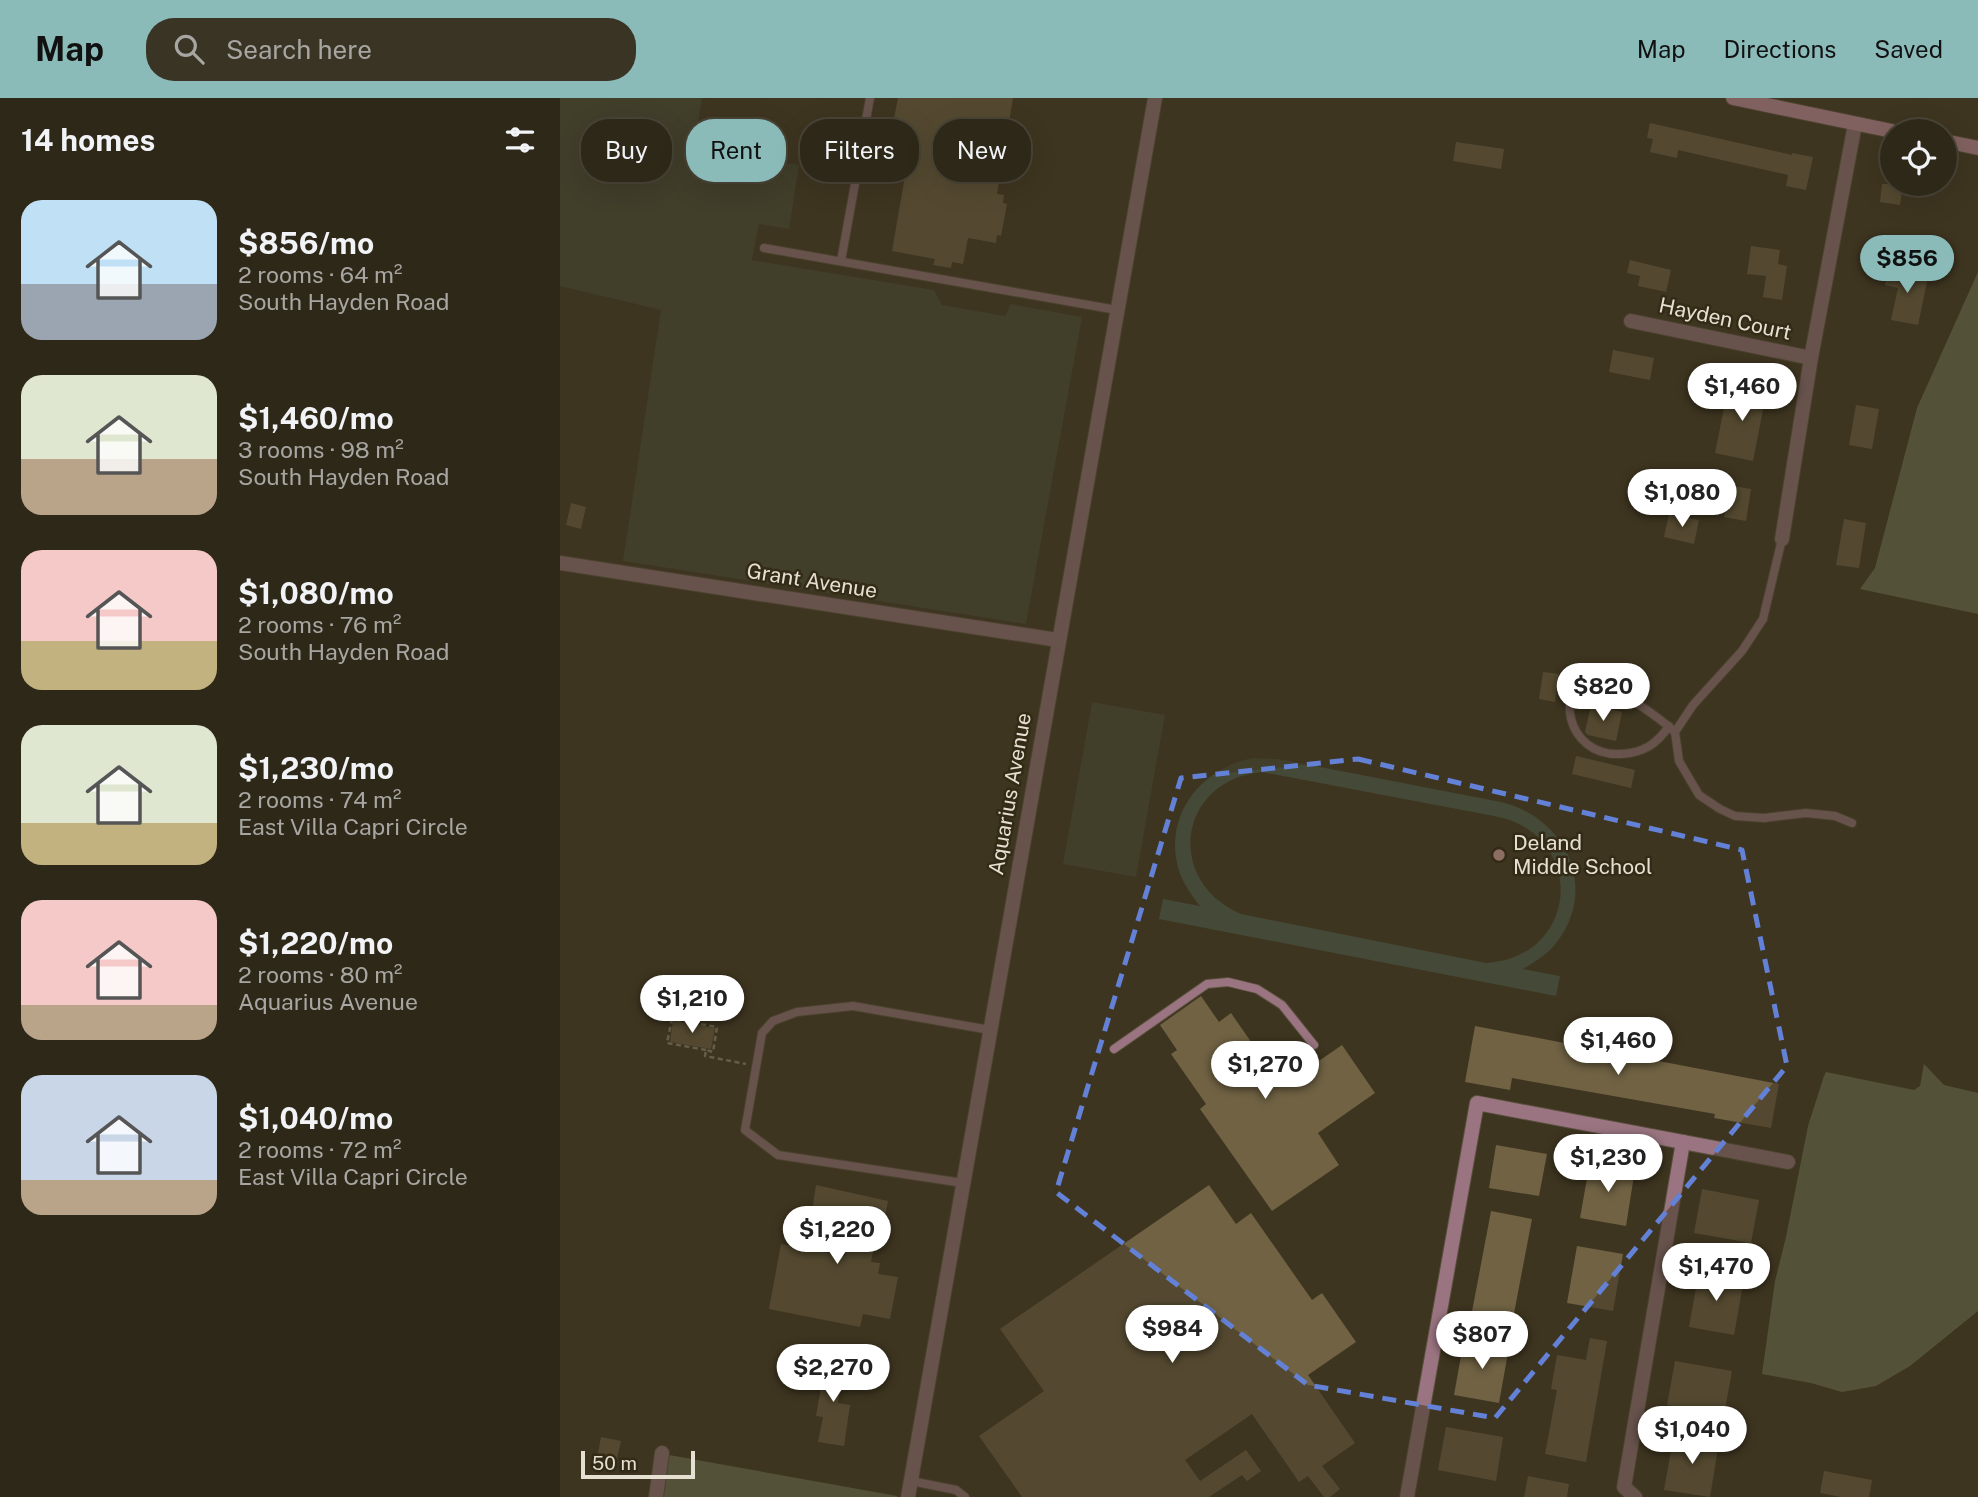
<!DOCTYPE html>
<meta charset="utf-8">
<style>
:root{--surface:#2e2818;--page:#3a3425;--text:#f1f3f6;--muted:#a7a6a2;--line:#494437;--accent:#8bbbb9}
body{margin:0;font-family:"Public Sans",sans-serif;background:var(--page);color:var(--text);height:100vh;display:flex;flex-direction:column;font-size:26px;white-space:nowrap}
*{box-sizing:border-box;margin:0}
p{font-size:23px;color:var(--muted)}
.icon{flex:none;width:38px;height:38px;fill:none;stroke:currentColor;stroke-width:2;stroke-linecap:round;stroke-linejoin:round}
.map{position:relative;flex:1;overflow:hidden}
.panel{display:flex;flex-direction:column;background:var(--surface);width:560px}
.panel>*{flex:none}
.hud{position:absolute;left:21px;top:21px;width:665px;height:63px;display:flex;gap:14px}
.tools{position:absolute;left:1320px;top:21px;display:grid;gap:14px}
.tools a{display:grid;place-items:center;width:77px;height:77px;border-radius:50%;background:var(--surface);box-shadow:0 7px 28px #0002,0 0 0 2px var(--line);font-size:35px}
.scale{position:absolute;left:21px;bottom:18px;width:114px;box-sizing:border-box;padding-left:7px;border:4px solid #e6e0d3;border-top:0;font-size:19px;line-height:24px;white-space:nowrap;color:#e6e0d3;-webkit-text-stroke:5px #342b16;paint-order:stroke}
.price{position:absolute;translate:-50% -60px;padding:0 16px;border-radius:24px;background:#fff;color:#222;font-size:23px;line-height:46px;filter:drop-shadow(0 2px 4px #0008)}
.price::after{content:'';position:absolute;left:50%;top:42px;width:21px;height:16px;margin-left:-10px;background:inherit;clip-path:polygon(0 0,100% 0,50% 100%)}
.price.selected{background:var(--accent);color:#111}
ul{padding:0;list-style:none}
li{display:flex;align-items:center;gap:21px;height:175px;padding:0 21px}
li span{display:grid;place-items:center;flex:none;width:196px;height:140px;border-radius:21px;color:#555}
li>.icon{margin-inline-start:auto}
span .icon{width:84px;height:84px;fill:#fffc;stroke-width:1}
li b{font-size:30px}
h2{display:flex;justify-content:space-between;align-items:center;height:84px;padding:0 21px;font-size:30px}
.tag{padding:0 24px;border-radius:28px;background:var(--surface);box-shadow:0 7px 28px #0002,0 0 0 2px var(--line);font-size:24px;line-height:63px}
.tag.selected{background:var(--accent);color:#111}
header{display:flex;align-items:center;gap:42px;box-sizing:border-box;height:98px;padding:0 35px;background:var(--accent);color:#111}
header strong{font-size:33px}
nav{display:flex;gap:38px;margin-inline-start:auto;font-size:24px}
.search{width:490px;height:63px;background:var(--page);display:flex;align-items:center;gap:18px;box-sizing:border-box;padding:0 24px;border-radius:28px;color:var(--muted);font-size:26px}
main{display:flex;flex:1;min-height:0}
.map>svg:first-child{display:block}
.green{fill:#454937;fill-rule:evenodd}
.forest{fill:#6e7454}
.building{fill:#706243}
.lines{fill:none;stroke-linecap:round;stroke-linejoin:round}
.service-casing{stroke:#59503d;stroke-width:10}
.minor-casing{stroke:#59503d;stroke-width:16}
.tertiary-casing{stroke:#59503d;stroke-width:16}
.secondary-casing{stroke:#59503d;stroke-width:16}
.path{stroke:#958e7d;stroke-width:2.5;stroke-dasharray:5 3.5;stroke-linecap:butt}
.service{stroke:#9a7581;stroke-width:8}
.minor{stroke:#9a7581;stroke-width:14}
.tertiary{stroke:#9a7581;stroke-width:14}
.secondary{stroke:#d197aa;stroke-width:14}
.marked{fill:none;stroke:#6381d6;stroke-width:5;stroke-dasharray:14 9;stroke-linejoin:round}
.education-dot{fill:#8d6e63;stroke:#342b16;stroke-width:2.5}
.labels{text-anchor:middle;stroke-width:5;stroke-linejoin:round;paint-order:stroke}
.street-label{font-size:21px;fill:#e6e0d3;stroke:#342b16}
.poi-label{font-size:21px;fill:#e6e0d3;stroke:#342b16;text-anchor:start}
</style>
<header>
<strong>Map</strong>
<div class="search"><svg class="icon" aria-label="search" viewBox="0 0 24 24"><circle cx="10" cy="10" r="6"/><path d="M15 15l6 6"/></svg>Search here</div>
<nav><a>Map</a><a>Directions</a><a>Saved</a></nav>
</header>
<main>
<section class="panel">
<h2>14 homes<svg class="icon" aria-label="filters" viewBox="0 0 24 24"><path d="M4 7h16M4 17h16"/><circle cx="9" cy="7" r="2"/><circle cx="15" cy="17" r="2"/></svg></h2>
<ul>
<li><span style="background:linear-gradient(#bfe0f5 60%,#9aa5b1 0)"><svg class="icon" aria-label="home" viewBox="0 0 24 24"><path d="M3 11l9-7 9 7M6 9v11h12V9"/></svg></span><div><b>$856/mo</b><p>2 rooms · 64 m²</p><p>South Hayden Road</p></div></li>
<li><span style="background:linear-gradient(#dfe7d0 60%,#b9a48a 0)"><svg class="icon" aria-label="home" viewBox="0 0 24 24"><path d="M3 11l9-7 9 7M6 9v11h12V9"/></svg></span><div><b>$1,460/mo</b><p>3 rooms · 98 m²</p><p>South Hayden Road</p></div></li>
<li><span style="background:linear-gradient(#f6c9c9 65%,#c2b280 0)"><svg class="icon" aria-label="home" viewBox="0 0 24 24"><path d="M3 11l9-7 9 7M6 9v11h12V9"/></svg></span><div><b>$1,080/mo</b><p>2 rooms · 76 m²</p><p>South Hayden Road</p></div></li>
<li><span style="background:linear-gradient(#dfe7d0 70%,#c2b280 0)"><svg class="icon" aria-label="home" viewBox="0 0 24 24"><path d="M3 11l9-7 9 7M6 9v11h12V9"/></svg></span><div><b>$1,230/mo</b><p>2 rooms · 74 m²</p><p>East Villa Capri Circle</p></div></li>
<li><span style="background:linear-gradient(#f6c9c9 75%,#b9a48a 0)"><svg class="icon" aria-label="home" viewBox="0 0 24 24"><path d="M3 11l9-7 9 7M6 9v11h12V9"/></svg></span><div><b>$1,220/mo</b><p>2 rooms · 80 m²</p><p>Aquarius Avenue</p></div></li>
<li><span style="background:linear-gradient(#c9d6e8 75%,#b9a48a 0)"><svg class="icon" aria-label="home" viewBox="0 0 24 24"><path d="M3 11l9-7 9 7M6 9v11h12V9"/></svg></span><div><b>$1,040/mo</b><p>2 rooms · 72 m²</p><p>East Villa Capri Circle</p></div></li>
</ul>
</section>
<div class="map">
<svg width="1418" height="1399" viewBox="0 0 1418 1399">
<rect width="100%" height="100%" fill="#3e3520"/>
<!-- green -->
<g class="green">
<path d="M 0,0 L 142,0 L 134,49 L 239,67 L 229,131 L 199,126 L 192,162 L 374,192 L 382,207 L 445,218 L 451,206 L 522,219 L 466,526 L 63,463 L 101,212 L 0,188 Z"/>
<path d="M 532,604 L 605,617 L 576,779 L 503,766 Z"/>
<path d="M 693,660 L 719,661 L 941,704 C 1005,719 1039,789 997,844 C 988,856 976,863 963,871 L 1000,878 L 996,898 L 599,821 L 603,801 L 640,808 C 632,798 625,788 620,776 C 601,721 639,670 693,660 ZM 702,674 L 939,719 C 1028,740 1018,860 926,865 L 681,816 C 604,783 618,682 702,674 Z"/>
</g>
<!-- forest -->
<g class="forest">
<path d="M 1418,174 L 1418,516 L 1300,491 L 1315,470 L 1357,310 Z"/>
<path d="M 1364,966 L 1384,987 L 1418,995 L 1418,1213 L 1350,1268 L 1316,1288 L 1282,1294 L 1251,1285 L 1202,1276 L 1215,1183 L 1226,1139 L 1248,1028 L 1264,978 L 1266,974 L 1354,992 L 1360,988 Z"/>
<path d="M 109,1357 L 337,1398 L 337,1399 L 103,1399 Z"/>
</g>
<!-- building -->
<g class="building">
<path d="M 338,0 L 453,0 L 437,96 L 444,97 L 443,105 L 447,106 L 441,138 L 437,137 L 436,145 L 408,140 L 403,166 L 392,164 L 391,170 L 373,167 L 375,161 L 332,153 L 349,55 L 308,48 L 307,43 L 302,41 L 296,46 L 291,45 L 294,25 L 299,25 L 300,31 L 304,33 L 309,32 L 312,28 L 332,31 Z"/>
<path d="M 1090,25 L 1232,57 L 1232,55 L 1253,59 L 1246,92 L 1226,88 L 1228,77 L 1118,52 L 1117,60 L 1090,54 L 1093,41 L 1087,40 Z"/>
<path d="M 896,44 L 944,51 L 941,71 L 893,63 Z"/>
<path d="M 1322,86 L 1343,86 L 1340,107 L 1320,104 Z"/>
<path d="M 1191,148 L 1220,152 L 1218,166 L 1227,168 L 1222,202 L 1203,199 L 1206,178 L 1187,176 Z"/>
<path d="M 1070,162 L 1111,172 L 1106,194 L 1078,188 L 1080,178 L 1067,175 Z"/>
<path d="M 1328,170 L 1368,179 L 1358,227 L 1331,222 L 1338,190 L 1325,187 Z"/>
<path d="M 1053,252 L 1094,260 L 1090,282 L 1049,274 Z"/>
<path d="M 1178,285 L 1207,291 L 1193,363 L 1155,355 L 1166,300 L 1174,302 Z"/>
<path d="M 1296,307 L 1319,311 L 1312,351 L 1289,347 Z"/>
<path d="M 1169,387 L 1191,391 L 1186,423 L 1164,419 Z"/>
<path d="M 11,405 L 26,409 L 21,431 L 6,427 Z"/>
<path d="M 1109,416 L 1139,422 L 1134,446 L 1104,439 Z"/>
<path d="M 1284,421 L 1306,425 L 1299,470 L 1276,467 Z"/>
<path d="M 983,574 L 999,576 L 995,604 L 979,601 Z"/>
<path d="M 1031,607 L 1062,614 L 1056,643 L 1028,637 L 1025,634 Z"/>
<path d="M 1016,658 L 1075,672 L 1071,690 L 1012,676 Z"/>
<path d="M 641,898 L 659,924 L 671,915 L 721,987 L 724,987 L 782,947 L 815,995 L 758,1035 L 779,1067 L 712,1113 L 640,1011 L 646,1006 L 611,956 L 617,952 L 600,927 Z"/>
<path d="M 113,923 L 155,930 L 151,951 L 110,944 Z"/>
<path d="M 915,928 L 1219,986 L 1211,1030 L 1154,1020 L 1155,1016 L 952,980 L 950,992 L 905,984 Z"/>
<path d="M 936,1047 L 987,1056 L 979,1098 L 929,1090 Z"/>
<path d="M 1030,1063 L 1075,1071 L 1066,1128 L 1020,1120 Z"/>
<path d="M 256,1087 L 328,1103 L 322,1135 L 317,1134 L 311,1164 L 320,1165 L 318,1176 L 338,1179 L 330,1221 L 303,1216 L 300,1229 L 209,1211 L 221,1146 L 285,1158 L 289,1135 L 279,1133 L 281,1126 L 251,1121 Z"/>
<path d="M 649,1087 L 676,1126 L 691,1115 L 752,1202 L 762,1195 L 796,1244 L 748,1277 L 795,1345 L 762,1368 L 780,1391 L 770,1399 L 764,1399 L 748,1378 L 739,1384 L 692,1316 L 625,1362 L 640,1383 L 686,1352 L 701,1373 L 687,1383 L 682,1377 L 649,1399 L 462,1399 L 419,1338 L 484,1293 L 440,1231 Z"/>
<path d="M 1142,1091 L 1199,1102 L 1191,1145 L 1134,1135 Z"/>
<path d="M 931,1113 L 972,1121 L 952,1226 L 911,1219 Z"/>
<path d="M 1017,1148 L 1063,1156 L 1053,1213 L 1007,1205 Z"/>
<path d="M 1139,1173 L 1184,1181 L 1174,1237 L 1129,1229 Z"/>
<path d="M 1030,1240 L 1047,1243 L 1026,1364 L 985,1356 L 997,1292 L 991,1291 L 997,1257 L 1026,1262 Z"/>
<path d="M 904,1241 L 949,1249 L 939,1305 L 894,1297 Z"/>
<path d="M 267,1256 L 285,1259 L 278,1305 L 290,1307 L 284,1348 L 258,1344 L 263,1319 L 256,1318 Z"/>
<path d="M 1115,1263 L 1172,1273 L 1164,1317 L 1107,1307 Z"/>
<path d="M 886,1329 L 943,1339 L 936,1383 L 878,1372 Z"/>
<path d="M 1114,1336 L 1159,1344 L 1150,1399 L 1104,1392 Z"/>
<path d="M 41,1339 L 61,1343 L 56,1365 L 37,1360 Z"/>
<path d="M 1264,1373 L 1312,1382 L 1309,1399 L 1281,1399 L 1260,1395 Z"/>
<path d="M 968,1378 L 1009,1386 L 1007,1399 L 964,1399 Z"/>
</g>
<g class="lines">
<defs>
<g id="service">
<path d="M 305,27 L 310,0"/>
<path d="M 204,150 L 557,212"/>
<path d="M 281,163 L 302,47"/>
<path d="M 1222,441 L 1203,521 L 1182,553 L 1133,607 L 1115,634 L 1119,663 L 1139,697 L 1160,711 L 1175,718 L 1204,720 L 1246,715 L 1275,718 L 1292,725"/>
<path d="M 1109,628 C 1097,646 1083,655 1061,656 C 1004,659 994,584 1034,584 C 1050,584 1102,622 1115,634"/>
<path d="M 554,951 L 647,886 L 668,884 L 697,891 L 722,907 L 754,947"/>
<path d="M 403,1085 L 218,1057 L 185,1032 L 202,935 L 213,923 L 237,914 L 293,908 L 430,932"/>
<path d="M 351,1383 L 396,1392 L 405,1399"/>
</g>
<g id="minor">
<path d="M 1071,223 L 1251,260"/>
<path d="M 1222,441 L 1251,260 L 1295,26"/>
<path d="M 0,465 L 498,542"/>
<path d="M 96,1399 L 102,1355"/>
<path d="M 847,1399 L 917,1005 L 1228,1064"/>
<path d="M 1075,1399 L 1064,1389 L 1123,1044"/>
</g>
<path id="tertiary" d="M 348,1399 L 595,0"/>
<g id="secondary">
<path d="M 1173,0 L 1332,33"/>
<path d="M 1384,43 L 1418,50"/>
</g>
</defs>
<!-- service casing -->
<use href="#service" class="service-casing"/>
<!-- minor casing -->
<use href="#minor" class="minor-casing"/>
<!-- tertiary casing -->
<use href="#tertiary" class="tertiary-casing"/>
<!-- secondary casing -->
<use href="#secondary" class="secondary-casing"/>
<!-- path -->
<path class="path" d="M 146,952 L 107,945 L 112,921 L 157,929 L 153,954 L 146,952 L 145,958 L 186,966"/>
<!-- service -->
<use href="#service" class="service"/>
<!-- minor -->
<use href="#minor" class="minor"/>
<!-- tertiary -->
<use href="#tertiary" class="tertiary"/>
<!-- secondary -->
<use href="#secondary" class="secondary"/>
</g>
<!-- marked area -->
<path d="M0 0H1418V1399H0ZM 798,661 L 1182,752 L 1227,968 L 935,1320 L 748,1287 L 496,1094 L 621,680 Z" fill="#3e3520" fill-opacity=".55" fill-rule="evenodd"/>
<path class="marked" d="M 798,661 L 1182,752 L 1227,968 L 935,1320 L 748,1287 L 496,1094 L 621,680 Z"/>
<!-- markers -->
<circle class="education-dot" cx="939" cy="757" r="7"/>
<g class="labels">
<!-- street labels -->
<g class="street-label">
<text transform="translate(1165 221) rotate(12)" y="7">Hayden Court</text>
<text transform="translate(252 483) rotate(9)" y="7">Grant Avenue</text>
<text transform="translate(450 696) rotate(-80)" y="7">Aquarius Avenue</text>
</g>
<!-- poi labels -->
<g class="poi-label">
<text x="953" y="752">Deland<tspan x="953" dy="24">Middle School</tspan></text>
</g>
</g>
</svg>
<div class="tools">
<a><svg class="icon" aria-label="locate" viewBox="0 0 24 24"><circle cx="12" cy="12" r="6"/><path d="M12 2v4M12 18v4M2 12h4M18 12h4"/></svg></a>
</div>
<div class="scale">50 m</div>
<b class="price selected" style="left:1347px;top:197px">$856</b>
<b class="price" style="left:1182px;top:325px">$1,460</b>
<b class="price" style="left:1122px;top:431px">$1,080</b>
<b class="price" style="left:1043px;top:625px">$820</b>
<b class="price" style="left:132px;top:937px">$1,210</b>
<b class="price" style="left:1058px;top:979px">$1,460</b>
<b class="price" style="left:705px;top:1003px">$1,270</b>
<b class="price" style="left:1048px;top:1096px">$1,230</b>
<b class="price" style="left:277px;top:1168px">$1,220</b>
<b class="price" style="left:1156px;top:1205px">$1,470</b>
<b class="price" style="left:612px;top:1267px">$984</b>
<b class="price" style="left:922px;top:1273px">$807</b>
<b class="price" style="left:273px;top:1306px">$2,270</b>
<b class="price" style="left:1132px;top:1368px">$1,040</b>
<div class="hud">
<a class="tag">Buy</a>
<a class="tag selected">Rent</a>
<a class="tag">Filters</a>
<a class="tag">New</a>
</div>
</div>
</main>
